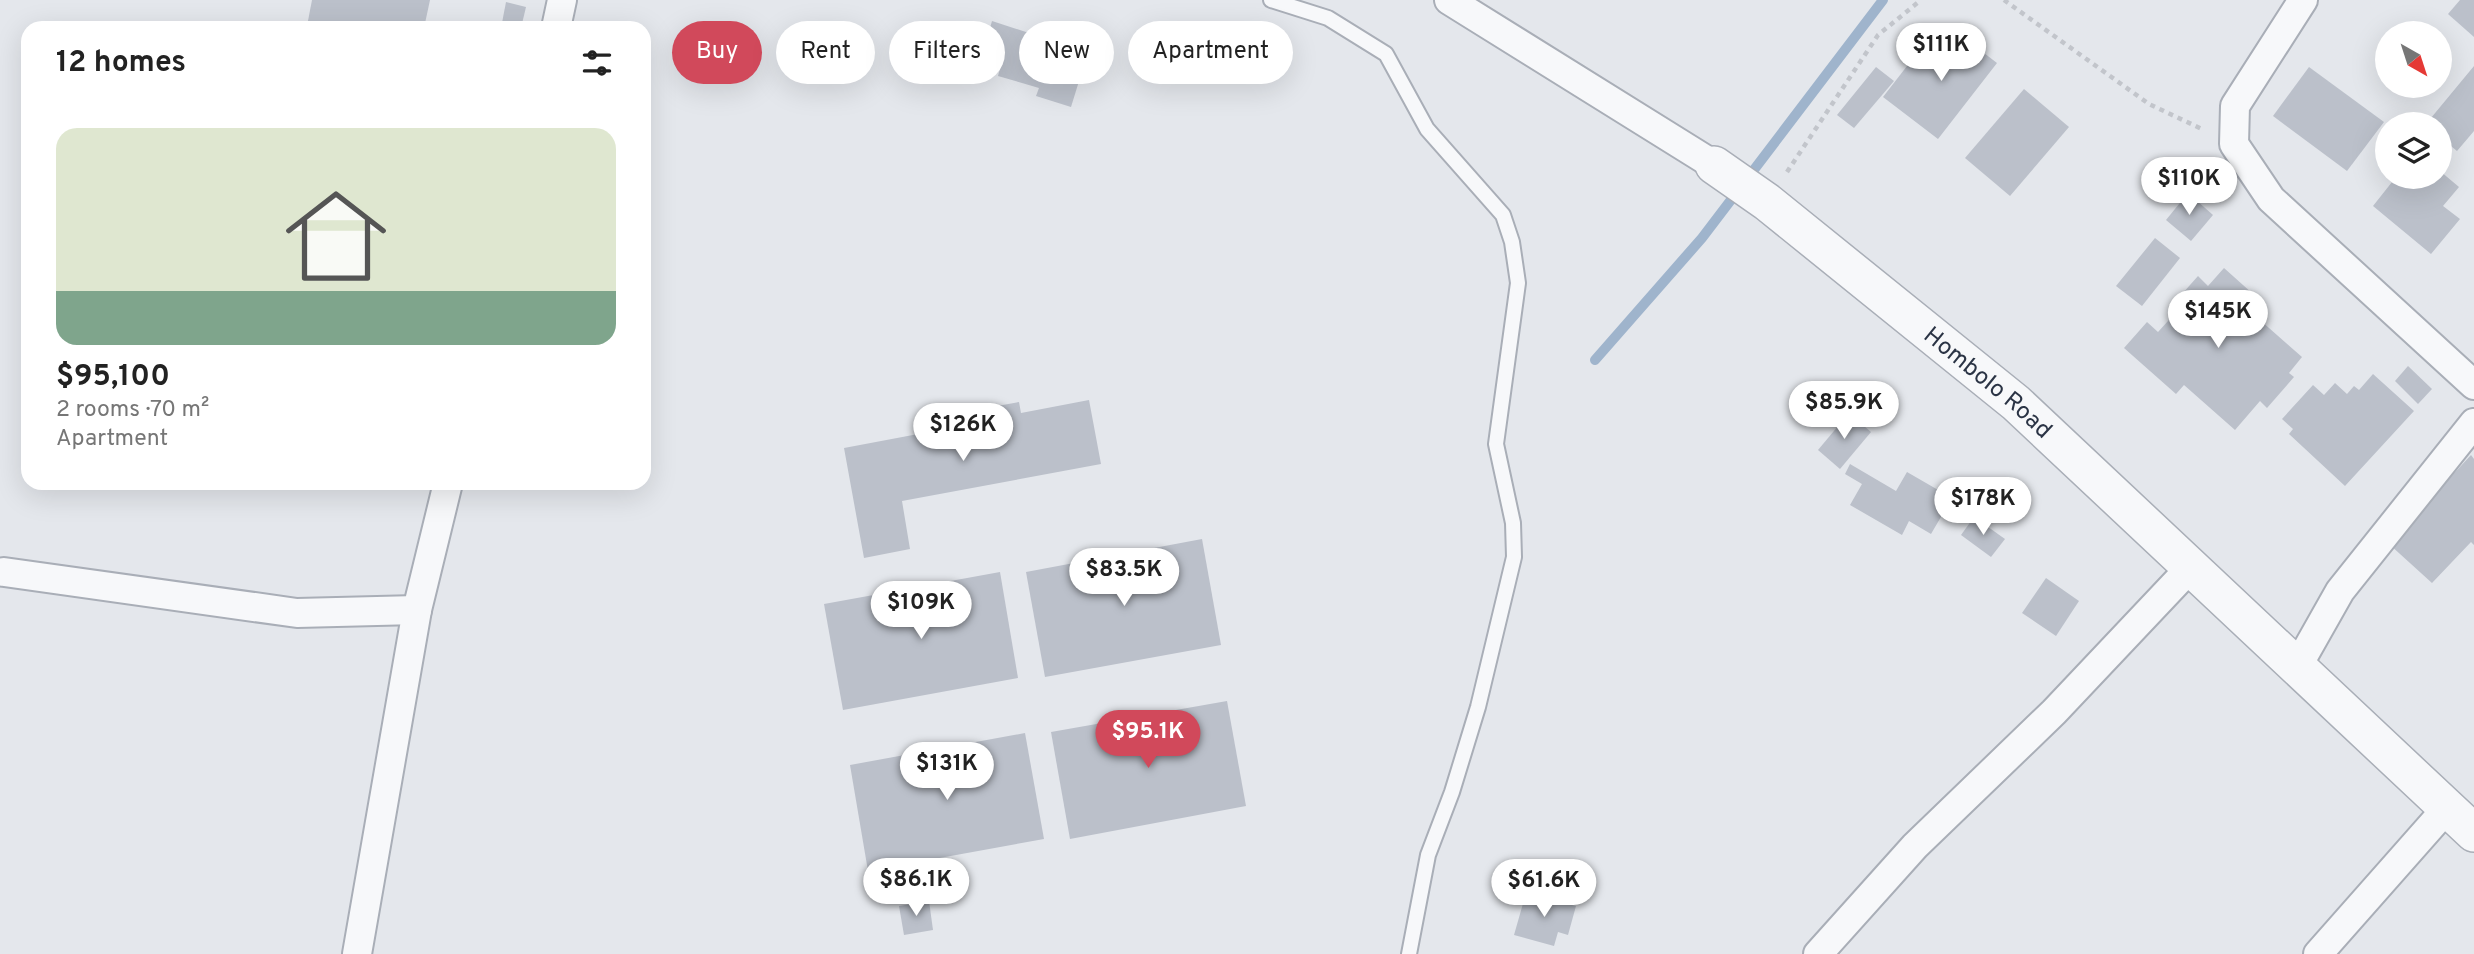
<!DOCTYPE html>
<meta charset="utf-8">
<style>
:root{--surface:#fff;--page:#f6f6f6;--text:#222;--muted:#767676;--line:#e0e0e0;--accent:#d1495b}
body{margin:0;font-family:Overpass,sans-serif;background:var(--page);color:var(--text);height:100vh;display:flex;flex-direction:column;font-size:26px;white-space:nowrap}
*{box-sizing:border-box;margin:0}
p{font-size:23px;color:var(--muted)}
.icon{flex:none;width:38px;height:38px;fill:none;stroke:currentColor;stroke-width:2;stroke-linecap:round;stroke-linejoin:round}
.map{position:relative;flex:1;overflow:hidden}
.drawer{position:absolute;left:21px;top:21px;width:630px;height:469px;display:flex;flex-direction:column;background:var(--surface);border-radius:21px;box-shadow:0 7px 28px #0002}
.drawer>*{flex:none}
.guide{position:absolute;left:672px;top:21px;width:665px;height:63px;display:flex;gap:14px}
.needle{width:46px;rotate:141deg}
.controls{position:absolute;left:2375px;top:21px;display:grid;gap:14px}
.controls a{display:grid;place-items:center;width:77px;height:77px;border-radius:50%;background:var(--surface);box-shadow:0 7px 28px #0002;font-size:35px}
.price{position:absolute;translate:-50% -60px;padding:0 16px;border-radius:24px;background:#fff;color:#222;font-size:23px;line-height:46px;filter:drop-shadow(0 2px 4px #0008)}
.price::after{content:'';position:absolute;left:50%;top:42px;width:21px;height:16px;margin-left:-10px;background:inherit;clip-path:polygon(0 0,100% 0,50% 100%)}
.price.selected{background:var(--accent);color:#fff}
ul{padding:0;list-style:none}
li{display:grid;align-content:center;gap:14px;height:371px;padding:0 35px}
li+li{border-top:2px solid var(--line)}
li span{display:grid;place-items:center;height:217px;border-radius:21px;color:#555}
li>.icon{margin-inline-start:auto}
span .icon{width:126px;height:126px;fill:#fffc;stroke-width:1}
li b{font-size:30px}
h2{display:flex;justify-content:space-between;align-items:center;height:84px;padding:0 35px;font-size:30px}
.chip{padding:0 24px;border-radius:32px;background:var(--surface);box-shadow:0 7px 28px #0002;font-size:24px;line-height:63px}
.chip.selected{background:var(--accent);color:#fff}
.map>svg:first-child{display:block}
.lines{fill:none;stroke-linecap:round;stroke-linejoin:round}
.stream{stroke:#9fb4cc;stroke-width:10}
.building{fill:#bbc0ca}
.service-casing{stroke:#a9aeb7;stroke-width:18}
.minor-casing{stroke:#a9aeb7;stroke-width:32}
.tertiary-casing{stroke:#a9aeb7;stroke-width:40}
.path{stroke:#c2c5cb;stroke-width:4.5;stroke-dasharray:5 5;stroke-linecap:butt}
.service{stroke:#f7f8fa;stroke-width:14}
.minor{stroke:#f7f8fa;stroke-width:28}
.tertiary{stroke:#f7f8fa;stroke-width:37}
.labels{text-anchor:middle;stroke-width:7;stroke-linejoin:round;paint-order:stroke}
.street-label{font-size:24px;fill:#2b3445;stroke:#f4f6f9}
</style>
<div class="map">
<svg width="2474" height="954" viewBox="0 0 2474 954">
<rect width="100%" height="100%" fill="#e4e7ec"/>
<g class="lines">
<!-- stream -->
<path class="stream" d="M 1595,360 L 1702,238 L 1883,0"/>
</g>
<!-- building -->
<g class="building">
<path d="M 312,0 L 430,0 L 424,28 L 307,26 Z"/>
<path d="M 2460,0 L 2474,0 L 2474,37 L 2448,14 Z"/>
<path d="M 506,2 L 526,7 L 521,28 L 501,28 Z"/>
<path d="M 992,21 L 1088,52 L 1071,107 L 1036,96 L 1039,88 L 998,76 L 1002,61 L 982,55 Z"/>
<path d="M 1950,27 L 1997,63 L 1938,139 L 1883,97 L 1914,57 L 1921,64 Z"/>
<path d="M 2474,66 L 2474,131 L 2457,151 L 2440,137 L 2440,124 L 2426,124 Z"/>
<path d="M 1876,67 L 1894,81 L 1854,128 L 1837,115 Z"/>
<path d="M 2309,67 L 2384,122 L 2347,171 L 2273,116 Z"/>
<path d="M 2024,89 L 2069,127 L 2010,196 L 1965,158 Z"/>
<path d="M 2440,171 L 2459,187 L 2443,206 L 2460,219 L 2431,254 L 2373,206 L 2396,177 L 2412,188 L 2421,177 L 2440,177 Z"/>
<path d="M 2188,193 L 2213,215 L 2191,241 L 2166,220 Z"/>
<path d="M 2155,238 L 2180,258 L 2142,306 L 2116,286 Z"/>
<path d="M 2224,268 L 2262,302 L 2252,313 L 2302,357 L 2289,373 L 2294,377 L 2267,408 L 2260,401 L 2235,430 L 2184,385 L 2176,394 L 2124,348 L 2147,322 L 2158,332 L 2188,299 L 2182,294 L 2198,276 L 2208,286 Z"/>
<path d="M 2408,366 L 2432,389 L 2418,404 L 2395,381 Z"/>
<path d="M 2373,374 L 2414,411 L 2345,486 L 2289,434 L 2293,429 L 2282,419 L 2313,385 L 2324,395 L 2335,383 L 2347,394 L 2354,386 L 2359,390 Z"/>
<path d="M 1089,400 L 1101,464 L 902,501 L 910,549 L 864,558 L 844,448 L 966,425 L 964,412 L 1019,402 L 1021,413 Z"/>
<path d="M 1849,413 L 1871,432 L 1840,469 L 1818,450 Z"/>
<path d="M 2471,455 L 2474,459 L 2474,545 L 2471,542 L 2432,583 L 2389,544 Z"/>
<path d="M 1850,464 L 1896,491 L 1907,472 L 1952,498 L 1931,534 L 1909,521 L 1902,535 L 1850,505 L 1862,484 L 1845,474 Z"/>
<path d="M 1974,517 L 2005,539 L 1991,557 L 1961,535 Z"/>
<path d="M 1202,539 L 1221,645 L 1045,677 L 1026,572 Z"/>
<path d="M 1000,572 L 1018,678 L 843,710 L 824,604 Z"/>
<path d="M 2046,578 L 2079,601 L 2056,636 L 2022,613 Z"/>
<path d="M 1227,701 L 1246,806 L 1070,839 L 1051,732 Z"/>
<path d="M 1025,733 L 1044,839 L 868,871 L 850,765 Z"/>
<path d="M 1526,893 L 1576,906 L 1568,935 L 1558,932 L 1554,946 L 1514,935 Z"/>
<path d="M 929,901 L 933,930 L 904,935 L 899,906 Z"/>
</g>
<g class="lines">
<defs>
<path id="service" d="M 1271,0 L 1328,18 L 1386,54 L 1427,129 L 1503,215 L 1512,242 L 1518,283 L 1496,444 L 1513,523 L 1514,557 L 1478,707 L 1452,792 L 1428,855 L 1409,954"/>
<g id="minor">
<path d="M 1449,0 L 1714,165"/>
<path d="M 2303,0 L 2235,106 L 2234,144 L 2271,199 L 2474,385"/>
<path d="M 556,28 L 562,0"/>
<path d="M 4,572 L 297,613 L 417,610"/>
<path d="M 2297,667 L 2340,591 L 2474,423"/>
<path d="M 357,954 L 417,610 L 448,483"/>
<path d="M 1818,954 L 1915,846 L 2054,712 L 2191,567"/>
<path d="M 2318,954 L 2447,808"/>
</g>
<g id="tertiary">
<path id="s1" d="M 1714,165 L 1767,202 L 2016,403 L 2474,833"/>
</g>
</defs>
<!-- service casing -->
<use href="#service" class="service-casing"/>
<!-- minor casing -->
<use href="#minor" class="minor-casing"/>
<!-- tertiary casing -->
<use href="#tertiary" class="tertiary-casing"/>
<!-- path -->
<g class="path">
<path d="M 2004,0 L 2149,104 L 2204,130"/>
<path d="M 1787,172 L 1878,35 L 1921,0"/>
</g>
<!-- service -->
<use href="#service" class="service"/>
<!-- minor -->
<use href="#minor" class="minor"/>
<!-- tertiary -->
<use href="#tertiary" class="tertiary"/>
</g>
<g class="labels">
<!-- street labels -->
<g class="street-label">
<text dy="8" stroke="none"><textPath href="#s1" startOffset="350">Hombolo Road</textPath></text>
</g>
</g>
</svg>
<div class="controls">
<a><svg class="needle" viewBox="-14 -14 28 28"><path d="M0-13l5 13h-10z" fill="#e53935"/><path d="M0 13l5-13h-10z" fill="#767676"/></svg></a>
<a><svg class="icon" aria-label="layers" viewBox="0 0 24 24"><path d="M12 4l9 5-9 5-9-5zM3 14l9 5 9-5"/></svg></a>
</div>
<b class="price" style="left:1941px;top:83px">$111K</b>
<b class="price" style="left:2189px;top:217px">$110K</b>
<b class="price" style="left:2218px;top:350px">$145K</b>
<b class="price" style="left:1844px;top:441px">$85.9K</b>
<b class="price" style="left:963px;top:463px">$126K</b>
<b class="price" style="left:1983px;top:537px">$178K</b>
<b class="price" style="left:1124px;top:608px">$83.5K</b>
<b class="price" style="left:921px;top:641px">$109K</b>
<b class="price selected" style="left:1148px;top:770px">$95.1K</b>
<b class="price" style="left:947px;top:802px">$131K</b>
<b class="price" style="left:916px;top:918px">$86.1K</b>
<b class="price" style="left:1544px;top:919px">$61.6K</b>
<div class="guide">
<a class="chip selected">Buy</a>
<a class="chip">Rent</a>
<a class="chip">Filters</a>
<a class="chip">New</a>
<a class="chip">Apartment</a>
</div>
<section class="drawer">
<h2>12 homes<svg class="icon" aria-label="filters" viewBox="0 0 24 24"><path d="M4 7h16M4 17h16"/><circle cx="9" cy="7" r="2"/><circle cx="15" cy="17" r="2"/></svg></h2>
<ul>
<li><span style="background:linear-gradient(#dfe7d0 75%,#7fa58c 0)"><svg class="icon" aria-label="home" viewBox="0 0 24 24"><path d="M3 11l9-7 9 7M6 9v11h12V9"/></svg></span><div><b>$95,100</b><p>2 rooms · 70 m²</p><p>Apartment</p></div></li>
</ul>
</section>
</div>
